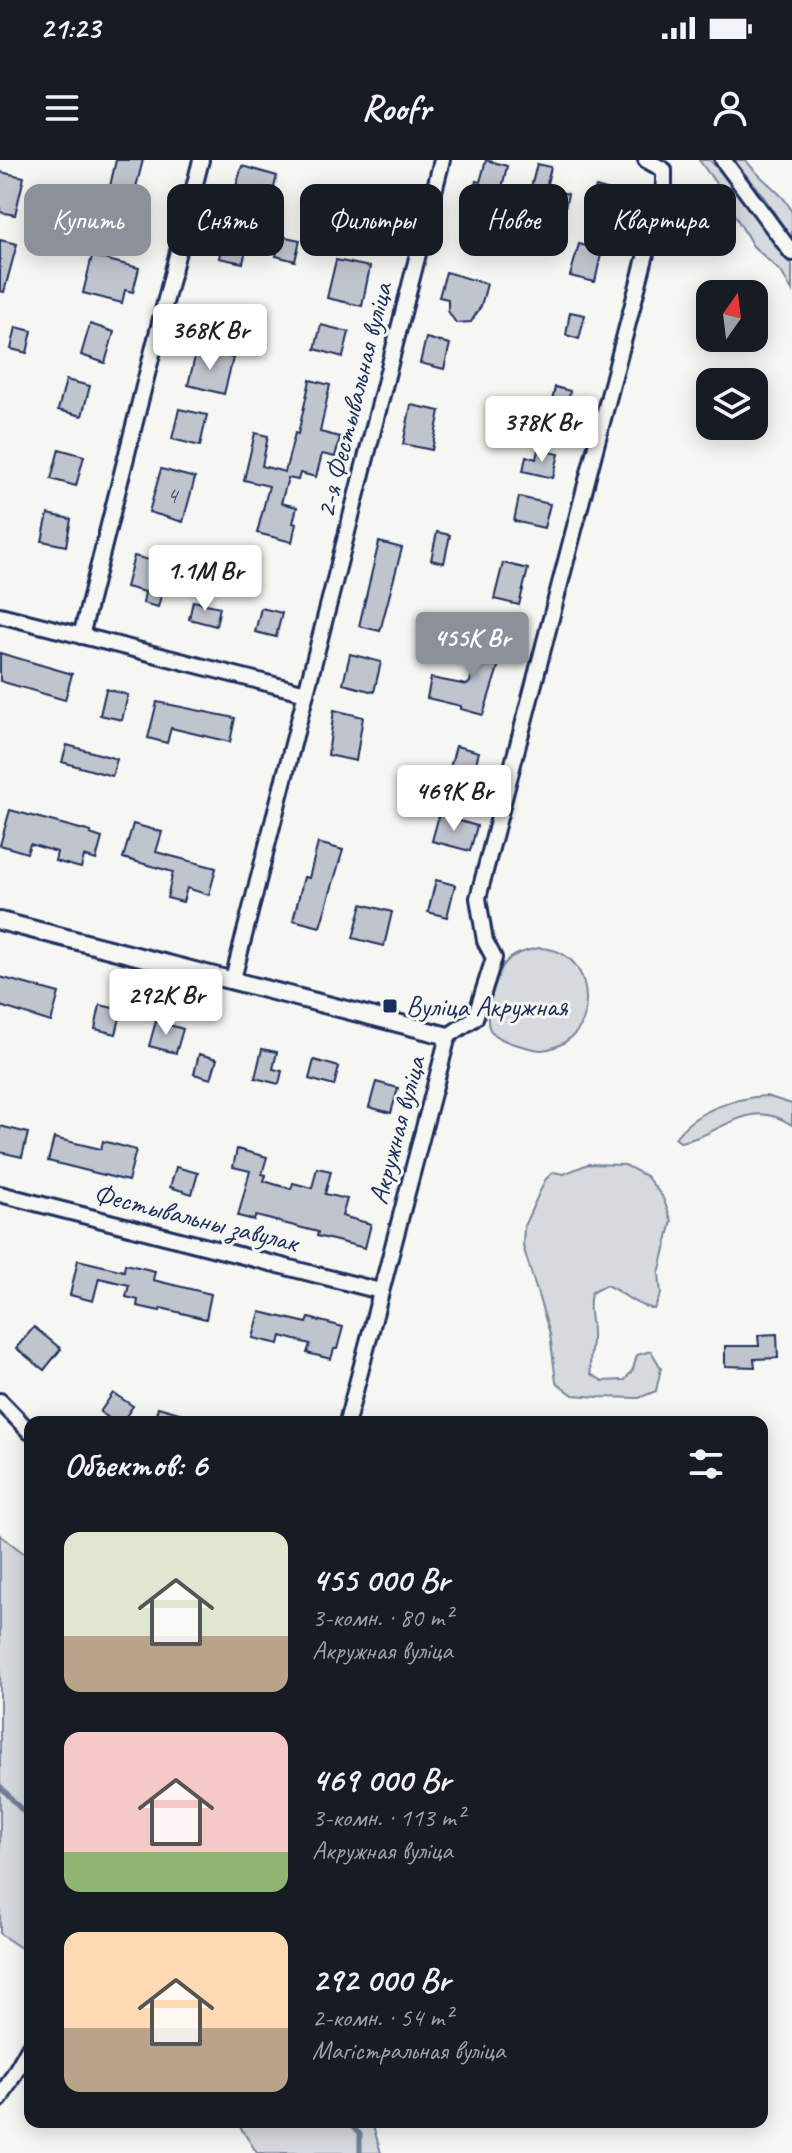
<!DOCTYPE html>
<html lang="ru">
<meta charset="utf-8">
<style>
:root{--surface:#171b24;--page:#242831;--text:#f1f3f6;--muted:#9ea1a6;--accent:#8c9099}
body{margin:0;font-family:Caveat,sans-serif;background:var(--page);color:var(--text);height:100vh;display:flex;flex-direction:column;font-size:30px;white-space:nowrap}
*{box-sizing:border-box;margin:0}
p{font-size:26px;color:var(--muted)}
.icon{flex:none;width:44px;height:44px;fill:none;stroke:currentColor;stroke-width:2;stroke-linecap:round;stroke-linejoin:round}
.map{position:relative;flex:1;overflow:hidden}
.sheet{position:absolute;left:24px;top:1256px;width:744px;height:712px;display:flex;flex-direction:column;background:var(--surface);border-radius:16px;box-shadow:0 4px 20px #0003}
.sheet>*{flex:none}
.top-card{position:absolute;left:24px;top:24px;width:744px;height:72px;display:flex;gap:16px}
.needle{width:52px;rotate:14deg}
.tools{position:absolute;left:696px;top:120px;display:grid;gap:16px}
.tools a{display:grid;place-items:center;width:72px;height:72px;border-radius:16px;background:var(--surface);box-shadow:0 4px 20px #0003;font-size:40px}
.price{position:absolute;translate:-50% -68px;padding:0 18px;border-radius:8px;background:#fff;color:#222;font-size:26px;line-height:52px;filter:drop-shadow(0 2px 4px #0008)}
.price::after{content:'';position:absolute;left:50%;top:48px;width:24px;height:18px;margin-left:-12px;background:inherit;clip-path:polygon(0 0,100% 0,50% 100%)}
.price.selected{background:var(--accent);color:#fff}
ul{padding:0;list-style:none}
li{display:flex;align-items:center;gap:24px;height:200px;padding:0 40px}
li span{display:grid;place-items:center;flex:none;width:224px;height:160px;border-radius:16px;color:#555}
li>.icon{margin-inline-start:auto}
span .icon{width:96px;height:96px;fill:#fffc;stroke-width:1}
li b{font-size:34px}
h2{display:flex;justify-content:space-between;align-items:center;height:96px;padding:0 40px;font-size:34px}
.tag{padding:0 28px;border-radius:16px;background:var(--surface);box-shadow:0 4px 20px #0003;font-size:28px;line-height:72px}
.tag.selected{background:var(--accent);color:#fff}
.status{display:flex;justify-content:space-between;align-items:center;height:56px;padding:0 40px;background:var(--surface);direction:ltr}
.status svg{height:22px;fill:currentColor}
header{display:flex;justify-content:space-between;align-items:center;height:104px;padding:0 40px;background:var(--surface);font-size:36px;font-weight:600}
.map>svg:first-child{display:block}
.green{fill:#d6d9dd;stroke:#78849e;stroke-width:2}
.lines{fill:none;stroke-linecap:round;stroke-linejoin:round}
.stream{stroke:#717e99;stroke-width:5}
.building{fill:#c0c4cd;stroke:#1b2f5e;stroke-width:2}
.minor-casing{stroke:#1b2f5e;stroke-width:20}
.tertiary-casing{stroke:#1b2f5e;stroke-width:22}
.minor{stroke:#f6f6f2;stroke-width:14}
.tertiary{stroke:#f6f6f2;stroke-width:16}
.poi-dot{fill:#1b2f5e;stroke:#f6f6f2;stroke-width:3}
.labels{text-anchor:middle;stroke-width:6;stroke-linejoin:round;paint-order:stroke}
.number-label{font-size:24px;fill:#44547a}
.street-label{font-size:28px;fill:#1b2f5e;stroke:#f6f6f2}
.poi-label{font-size:28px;fill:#1b2f5e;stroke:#f6f6f2;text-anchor:start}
</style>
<div class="status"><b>21:23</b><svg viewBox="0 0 49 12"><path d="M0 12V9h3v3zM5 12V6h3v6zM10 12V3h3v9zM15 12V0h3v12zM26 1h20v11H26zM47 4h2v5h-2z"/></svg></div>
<header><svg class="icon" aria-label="menu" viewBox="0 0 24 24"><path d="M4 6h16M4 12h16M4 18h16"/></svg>Roofr<svg class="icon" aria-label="person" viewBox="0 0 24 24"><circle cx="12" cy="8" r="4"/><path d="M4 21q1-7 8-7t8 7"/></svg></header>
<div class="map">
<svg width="792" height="1993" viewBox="0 0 792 1993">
<rect width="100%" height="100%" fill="#f6f6f2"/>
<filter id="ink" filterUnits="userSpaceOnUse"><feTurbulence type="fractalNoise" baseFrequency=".0125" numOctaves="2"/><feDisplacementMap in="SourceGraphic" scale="16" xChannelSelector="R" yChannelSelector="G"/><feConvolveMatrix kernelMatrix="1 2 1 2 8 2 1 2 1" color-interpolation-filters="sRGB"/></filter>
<g filter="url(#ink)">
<!-- green -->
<g class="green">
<path d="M 699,0 L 710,0 L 730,22 L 792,105 L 792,131 L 782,113 L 753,86 L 717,25 Z"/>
<path d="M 731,0 L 746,0 C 757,18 787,34 792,53 C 792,60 792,71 792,79 L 757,27 Z"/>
<path d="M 539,788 C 575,789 590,819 585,852 C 583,873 562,888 542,890 C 535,890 526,887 518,885 C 510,883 498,879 491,871 C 482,860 496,813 506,802 C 514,793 528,790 539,788 Z"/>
<path d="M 766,936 L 792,944 L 792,965 C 748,935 721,976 680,982 L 675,978 C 694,951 734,938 766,936 Z"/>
<path d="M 588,1004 L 625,1005 L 646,1016 L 662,1036 L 672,1061 L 659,1113 L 661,1134 L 654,1149 C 632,1144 626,1134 606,1125 L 591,1133 C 587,1153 592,1156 592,1173 C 593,1188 588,1198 591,1214 L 603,1221 L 625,1220 L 633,1209 L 637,1195 L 651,1191 L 661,1208 L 656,1231 L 639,1238 L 598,1237 L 573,1235 L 556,1222 L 550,1174 L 523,1086 L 524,1066 L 545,1020 L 553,1012 L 564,1014 Z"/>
<path d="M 0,1375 L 30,1398 L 30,1794 L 0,1774 Z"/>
<path d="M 237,1962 L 372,1962 L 381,1993 L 257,1993 Z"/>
</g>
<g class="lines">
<!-- stream -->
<g class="stream">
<path d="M 0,1626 L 30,1659"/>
<path d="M 347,1962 L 360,1974 L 360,1993"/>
</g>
</g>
<!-- building -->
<g class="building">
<path d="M 116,0 L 143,0 L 134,35 L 139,36 L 134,58 L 104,52 Z"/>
<path d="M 486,0 L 507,6 L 502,28 L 529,35 L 537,4 L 551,7 L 546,28 L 568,34 L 565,48 L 545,43 L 540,62 L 525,58 L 528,48 L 472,35 L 476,21 L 480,22 Z"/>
<path d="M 242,6 L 277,16 L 268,50 L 232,40 Z"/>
<path d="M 0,12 L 24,17 L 15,55 L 0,52 Z"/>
<path d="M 596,27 L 620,34 L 614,57 L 589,50 Z"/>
<path d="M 364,45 L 385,50 L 376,83 L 355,77 Z"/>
<path d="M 467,63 L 489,68 L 484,92 L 461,86 Z"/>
<path d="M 226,64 L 251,69 L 243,103 L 219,98 Z"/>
<path d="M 281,76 L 300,80 L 295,101 L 276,96 Z"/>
<path d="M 0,80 L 17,84 L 4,132 L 0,131 Z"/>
<path d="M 579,84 L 602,90 L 595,122 L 570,116 Z"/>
<path d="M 92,96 L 139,108 L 133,132 L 125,130 L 122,143 L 83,133 Z"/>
<path d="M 336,100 L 370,107 L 362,146 L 327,138 Z"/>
<path d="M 446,112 L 487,124 L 481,146 L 471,162 L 456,163 L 448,151 L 448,139 L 439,137 Z"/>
<path d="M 570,152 L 585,155 L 579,179 L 566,175 Z"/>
<path d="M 90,164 L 114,172 L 105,203 L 81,195 Z"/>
<path d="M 321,165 L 349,172 L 343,197 L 315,189 Z"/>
<path d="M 16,167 L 32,171 L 27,193 L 11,189 Z"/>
<path d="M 426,178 L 450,184 L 444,209 L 420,203 Z"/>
<path d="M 197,189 L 233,198 L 224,234 L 188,225 Z"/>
<path d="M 66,220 L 90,226 L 82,256 L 58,250 Z"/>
<path d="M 310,220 L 330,225 L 320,272 L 340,277 L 335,297 L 322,294 L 316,317 L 300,313 L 298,320 L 288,318 L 281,343 L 297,347 L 293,363 L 296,364 L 292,382 L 257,373 L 269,326 L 244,320 L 255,273 L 268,276 L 262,306 L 285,312 L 295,273 L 298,274 Z"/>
<path d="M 555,227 L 570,231 L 565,258 L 549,255 Z"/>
<path d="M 411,245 L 440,251 L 432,290 L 403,284 Z"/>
<path d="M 179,249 L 207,255 L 200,286 L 172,279 Z"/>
<path d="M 59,289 L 84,296 L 76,326 L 51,319 Z"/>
<path d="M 538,290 L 559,294 L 553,318 L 523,311 L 526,296 L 536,299 Z"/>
<path d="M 161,309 L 195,318 L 183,362 L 149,352 Z"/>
<path d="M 519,337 L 550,344 L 544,368 L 514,361 Z"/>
<path d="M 48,354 L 71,359 L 66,386 L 42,381 Z"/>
<path d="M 437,372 L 450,375 L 444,403 L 431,400 Z"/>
<path d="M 379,382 L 402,388 L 380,471 L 359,466 Z"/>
<path d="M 134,396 L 169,405 L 158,447 L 143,443 L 145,432 L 126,427 Z"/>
<path d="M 503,403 L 528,409 L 519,445 L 494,439 Z"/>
<path d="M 193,441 L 220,447 L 216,466 L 189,459 Z"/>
<path d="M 261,448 L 282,453 L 276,477 L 255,472 Z"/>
<path d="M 481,476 L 506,482 L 483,555 L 461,549 L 461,546 L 427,538 L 431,518 L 467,525 L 470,522 Z"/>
<path d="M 0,493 L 72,514 L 65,540 L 0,521 Z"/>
<path d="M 350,494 L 381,502 L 374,532 L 343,524 Z"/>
<path d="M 106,529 L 128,535 L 122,560 L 100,555 Z"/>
<path d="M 157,542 L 235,558 L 230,582 L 171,568 L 167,583 L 148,578 Z"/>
<path d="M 334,550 L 363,557 L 356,601 L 328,595 Z"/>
<path d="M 67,585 L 117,599 L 112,616 L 62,602 Z"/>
<path d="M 456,586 L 479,592 L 469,629 L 446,622 Z"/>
<path d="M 10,650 L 91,672 L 90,674 L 102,678 L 96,700 L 84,696 L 81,708 L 55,701 L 57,692 L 30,684 L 27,693 L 0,685 Z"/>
<path d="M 439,655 L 477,666 L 470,691 L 432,681 Z"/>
<path d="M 133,664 L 162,672 L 156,692 L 216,708 L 209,735 L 187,728 L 183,742 L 167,738 L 173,712 L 123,698 Z"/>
<path d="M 318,683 L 343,690 L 320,767 L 293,760 L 304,717 L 309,718 Z"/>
<path d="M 436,720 L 455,725 L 447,757 L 428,752 Z"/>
<path d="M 362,744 L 392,752 L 384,786 L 353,778 Z"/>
<path d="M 0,817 L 59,833 L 51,862 L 0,846 Z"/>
<path d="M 100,845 L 122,850 L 116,874 L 95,869 Z"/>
<path d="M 156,861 L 183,869 L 176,893 L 149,886 Z"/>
<path d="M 262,889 L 277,892 L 273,909 L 282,911 L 279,924 L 255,918 Z"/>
<path d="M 199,894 L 217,899 L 211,919 L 194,914 Z"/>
<path d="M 314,900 L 339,907 L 334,926 L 309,919 Z"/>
<path d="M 376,922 L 398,928 L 391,953 L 369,947 Z"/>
<path d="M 0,966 L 28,973 L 22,997 L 0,992 Z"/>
<path d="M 54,978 L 101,989 L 103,981 L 136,990 L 128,1021 L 48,1001 Z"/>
<path d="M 237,989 L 267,997 L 262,1014 L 266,1015 L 264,1021 L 291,1029 L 293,1023 L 312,1028 L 317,1008 L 331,1011 L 325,1034 L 347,1039 L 342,1056 L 371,1064 L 365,1088 L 317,1076 L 318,1072 L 256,1056 L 254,1060 L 238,1056 L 250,1011 L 233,1007 Z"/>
<path d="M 176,1007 L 198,1013 L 192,1034 L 170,1027 Z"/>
<path d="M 78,1100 L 124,1111 L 125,1104 L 155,1111 L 153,1120 L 211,1134 L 206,1159 L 161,1148 L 160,1151 L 137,1146 L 138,1140 L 126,1137 L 129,1125 L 99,1118 L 93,1141 L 70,1135 Z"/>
<path d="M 260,1152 L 307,1163 L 309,1158 L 343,1167 L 337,1189 L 334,1189 L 331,1199 L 307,1193 L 310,1184 L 281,1176 L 279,1184 L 253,1178 Z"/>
<path d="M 34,1167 L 61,1189 L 44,1210 L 16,1188 Z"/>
<path d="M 777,1174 L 778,1198 L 754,1199 L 755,1207 L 725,1206 L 725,1186 L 759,1186 L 758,1175 Z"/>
<path d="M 113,1233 L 133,1246 L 122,1262 L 115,1262 L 100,1252 Z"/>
<path d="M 158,1247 L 197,1258 L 196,1262 L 154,1262 Z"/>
</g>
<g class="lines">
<defs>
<g id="minor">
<path d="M 723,0 L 792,93"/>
<path d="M 0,455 L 306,533"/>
<path d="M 81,476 L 201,0"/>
<path d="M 233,819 L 442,0"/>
<path d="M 0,1034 L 380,1131"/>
<path d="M 0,1241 L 30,1272"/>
<path d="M 347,1262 L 448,876 L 475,858 L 494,798 L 485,781 L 478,738 L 664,25 L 664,10 L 646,0"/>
<path d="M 0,1939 L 30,1886"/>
</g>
<path id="tertiary" d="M 0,761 L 448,876"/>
</defs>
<!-- minor casing -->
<use href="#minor" class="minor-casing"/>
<!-- tertiary casing -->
<use href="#tertiary" class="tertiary-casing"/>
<!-- minor -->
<use href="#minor" class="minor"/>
<!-- tertiary -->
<use href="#tertiary" class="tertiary"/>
</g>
</g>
<!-- markers -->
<rect class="poi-dot" x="382" y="838" width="16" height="16" rx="4"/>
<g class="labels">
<!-- number labels -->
<g class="number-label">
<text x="172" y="343">4</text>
</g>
<!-- street labels -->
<g class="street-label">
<text transform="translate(353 240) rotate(-76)" y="10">2-я Фестывальная вуліца</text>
<text transform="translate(396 970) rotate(-75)" y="10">Акружная вуліца</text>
<text transform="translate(196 1057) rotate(14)" y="10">Фестывальны завулак</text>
</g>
<!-- poi labels -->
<g class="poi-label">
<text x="406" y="856">Вуліца Акружная</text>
</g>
</g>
</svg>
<div class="tools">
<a><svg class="needle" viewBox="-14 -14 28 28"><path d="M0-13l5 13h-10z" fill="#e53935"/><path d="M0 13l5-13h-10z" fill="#9ea1a6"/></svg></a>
<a><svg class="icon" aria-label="layers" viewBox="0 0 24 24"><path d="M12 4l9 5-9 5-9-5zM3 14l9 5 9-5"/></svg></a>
</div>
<b class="price" style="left:210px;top:212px">368K Br</b>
<b class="price" style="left:542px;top:304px">378K Br</b>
<b class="price" style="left:205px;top:453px">1.1M Br</b>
<b class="price selected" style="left:472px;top:520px">455K Br</b>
<b class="price" style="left:454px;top:673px">469K Br</b>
<b class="price" style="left:166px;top:877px">292K Br</b>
<div class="top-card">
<a class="tag selected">Купить</a>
<a class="tag">Снять</a>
<a class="tag">Фильтры</a>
<a class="tag">Новое</a>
<a class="tag">Квартира</a>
</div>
<section class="sheet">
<h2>Объектов: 6<svg class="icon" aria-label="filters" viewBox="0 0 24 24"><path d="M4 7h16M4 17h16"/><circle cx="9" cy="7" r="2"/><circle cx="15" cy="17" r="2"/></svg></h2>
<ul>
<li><span style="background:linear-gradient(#dfe7d0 65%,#b9a48a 0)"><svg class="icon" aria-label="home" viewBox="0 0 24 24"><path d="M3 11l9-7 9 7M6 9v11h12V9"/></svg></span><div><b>455 000 Br</b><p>3-комн. · 80 m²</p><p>Акружная вуліца</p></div></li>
<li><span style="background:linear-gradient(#f6c9c9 75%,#8fb573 0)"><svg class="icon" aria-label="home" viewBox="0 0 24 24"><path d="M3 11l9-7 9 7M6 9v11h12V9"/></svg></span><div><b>469 000 Br</b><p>3-комн. · 113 m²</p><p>Акружная вуліца</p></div></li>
<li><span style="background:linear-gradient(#ffd9b3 60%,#b9a48a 0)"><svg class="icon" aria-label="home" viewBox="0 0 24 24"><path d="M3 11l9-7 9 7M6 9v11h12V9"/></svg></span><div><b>292 000 Br</b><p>2-комн. · 54 m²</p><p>Магістральная вуліца</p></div></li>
</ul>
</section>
</div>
